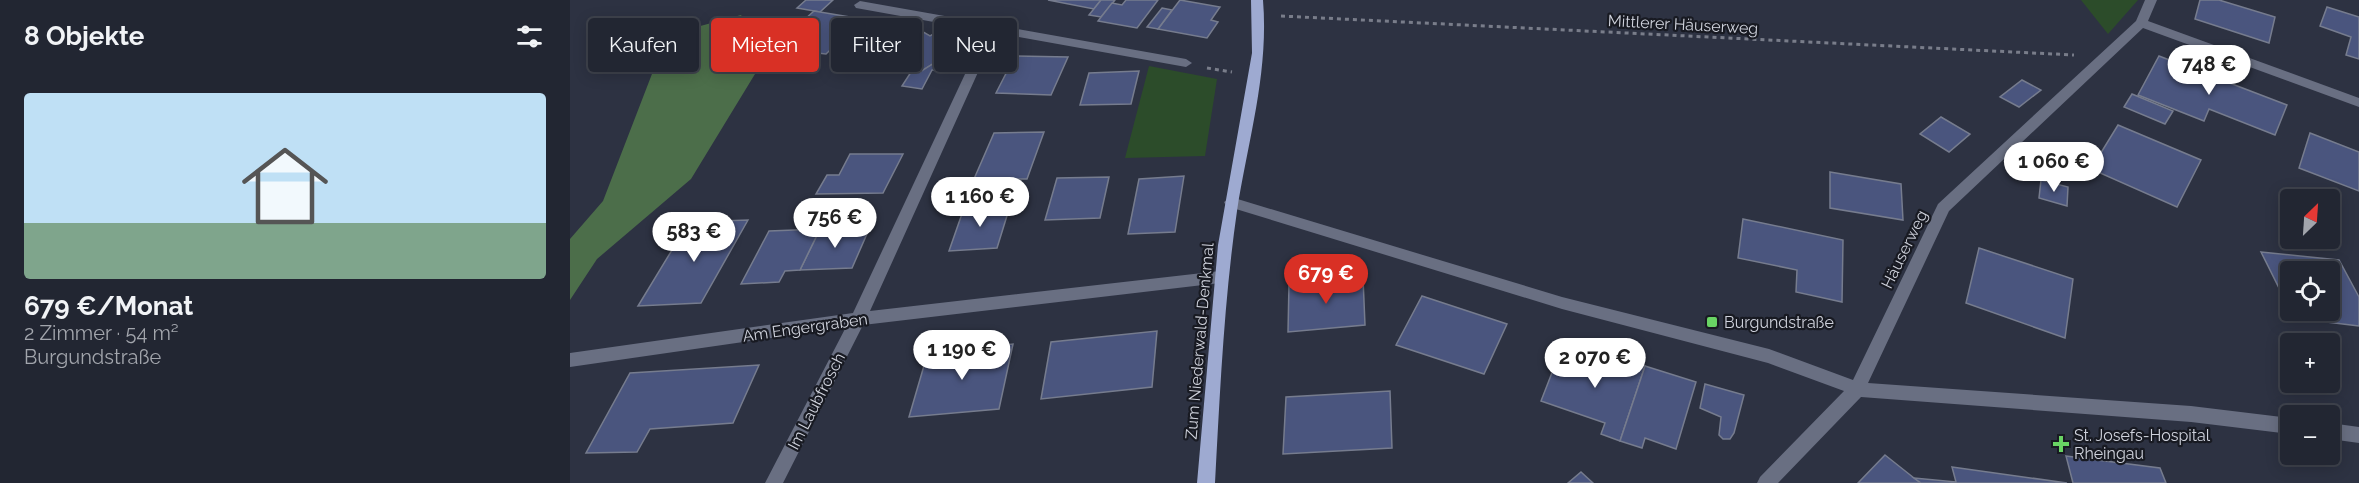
<!DOCTYPE html>
<html lang="de">
<meta charset="utf-8">
<style>
:root{--surface:#222632;--page:#2a2e3a;--text:#f1f3f6;--muted:#a2a5ac;--line:#3f434d;--accent:#d93025}
body{margin:0;font-family:Raleway,sans-serif;background:var(--page);color:var(--text);height:100vh;display:flex;flex-direction:column;font-size:22px;white-space:nowrap}
*{box-sizing:border-box;margin:0}
p{font-size:20px;color:var(--muted)}
.icon{flex:none;width:33px;height:33px;fill:none;stroke:currentColor;stroke-width:2;stroke-linecap:round;stroke-linejoin:round}
.map{position:relative;flex:1;overflow:hidden}
.drawer{display:flex;flex-direction:column;background:var(--surface);width:570px}
.drawer>*{flex:none}
.top-card{position:absolute;left:18px;top:18px;width:570px;height:54px;display:flex;gap:12px}
.needle{width:39px;rotate:25deg}
.tools{position:absolute;left:1710px;top:189px;display:grid;gap:12px}
.tools a{display:grid;place-items:center;width:60px;height:60px;border-radius:6px;background:var(--surface);box-shadow:0 3px 15px #0003,0 0 0 2px var(--line);font-size:30px}
.price{position:absolute;translate:-50% -51px;padding:0 14px;border-radius:21px;background:#fff;color:#222;font-size:20px;line-height:39px;filter:drop-shadow(0 2px 3px #0008)}
.price::after{content:'';position:absolute;left:50%;top:36px;width:18px;height:14px;margin-left:-9px;background:inherit;clip-path:polygon(0 0,100% 0,50% 100%)}
.price.selected{background:var(--accent);color:#fff}
ul{padding:0;list-style:none}
li{display:grid;align-content:center;gap:12px;height:318px;padding:0 24px}
li+li{border-top:2px solid var(--line)}
li span{display:grid;place-items:center;height:186px;border-radius:6px;color:#555}
li>.icon{margin-inline-start:auto}
span .icon{width:108px;height:108px;fill:#fffc;stroke-width:1}
li b{font-size:26px}
h2{display:flex;justify-content:space-between;align-items:center;height:72px;padding:0 24px;font-size:26px}
.pill{padding:0 21px;border-radius:6px;background:var(--surface);box-shadow:0 3px 15px #0003,0 0 0 2px var(--line);font-size:21px;line-height:54px}
.pill.selected{background:var(--accent);color:#fff}
main{display:flex;flex:1;min-height:0}
.map>svg:first-child{display:block}
.green{fill:#2c4c2a}
.forest{fill:#4c6e4a}
.building{fill:#4a557e;stroke:#767c8e;stroke-width:1.5;fill-rule:evenodd}
.lines{fill:none;stroke-linecap:round;stroke-linejoin:round}
.path{stroke:#797d8a;stroke-width:3;stroke-dasharray:4 4;stroke-linecap:butt}
.minor{fill:#696f82;fill-rule:evenodd}
.major{fill:#9eaad1;fill-rule:evenodd}
.poi-dot{fill:#69d464;stroke:#181a22;stroke-width:2}
.labels{text-anchor:middle;stroke-width:4.5;stroke-linejoin:round;paint-order:stroke}
.street-label{font-size:16px;fill:#cfd2dc;stroke:#181a22}
.poi-label{font-size:16px;fill:#cfd2dc;stroke:#181a22;text-anchor:start}
</style>
<main>
<section class="drawer">
<h2>8 Objekte<svg class="icon" aria-label="filters" viewBox="0 0 24 24"><path d="M4 7h16M4 17h16"/><circle cx="9" cy="7" r="2"/><circle cx="15" cy="17" r="2"/></svg></h2>
<ul>
<li><span style="background:linear-gradient(#bfe0f5 70%,#7fa58c 0)"><svg class="icon" aria-label="home" viewBox="0 0 24 24"><path d="M3 11l9-7 9 7M6 9v11h12V9"/></svg></span><div><b>679 €/Monat</b><p>2 Zimmer · 54 m²</p><p>Burgundstraße</p></div></li>
</ul>
</section>
<div class="map">
<svg width="1789" height="483" viewBox="0 0 1789 483">
<rect width="100%" height="100%" fill="#2d3242"/>
<!-- green -->
<g class="green">
<path d="M 1511,0 L 1568,0 L 1538,34 Z"/>
<path d="M 579,66 L 647,79 L 635,156 L 555,158 Z"/>
</g>
<!-- forest -->
<path class="forest" d="M 171,15 L 196,56 L 121,179 L 27,259 L 0,300 L 0,239 L 33,201 L 97,35 Z"/>
<!-- building -->
<g class="building">
<path d="M 236,0 L 263,0 L 250,12 L 227,8 Z"/>
<path d="M 478,0 L 531,0 L 524,9 Z"/>
<path d="M 531,0 L 545,0 L 531,17 L 519,15 Z"/>
<path d="M 556,0 L 588,0 L 567,28 L 528,21 L 542,3 L 552,5 Z"/>
<path d="M 610,0 L 650,7 L 641,20 L 648,22 L 637,38 L 588,29 Z"/>
<path d="M 1630,0 L 1649,0 L 1705,17 L 1699,43 L 1625,19 Z"/>
<path d="M 1757,7 L 1789,17 L 1789,59 L 1776,55 L 1781,37 L 1750,26 Z"/>
<path d="M 592,8 L 602,10 L 588,29 L 577,27 Z"/>
<path d="M 244,11 L 292,19 L 256,54 L 203,48 Z"/>
<path d="M 348,29 L 360,36 L 365,33 L 388,46 L 383,49 L 386,50 L 350,72 L 312,50 Z"/>
<path d="M 380,53 L 379,58 L 383,59 L 375,70 L 362,70 L 352,89 L 332,86 L 341,72 L 346,70 L 350,72 Z"/>
<path d="M 445,56 L 498,57 L 481,95 L 426,93 Z"/>
<path d="M 1589,56 L 1717,105 L 1705,135 L 1639,109 L 1634,121 L 1568,95 Z"/>
<path d="M 569,71 L 561,104 L 510,105 L 519,73 Z"/>
<path d="M 1452,80 L 1471,90 L 1449,107 L 1430,97 Z"/>
<path d="M 1562,94 L 1603,111 L 1595,124 L 1554,107 Z"/>
<path d="M 1371,117 L 1400,134 L 1379,152 L 1350,134 Z"/>
<path d="M 1548,125 L 1631,160 L 1607,207 L 1521,169 Z"/>
<path d="M 474,132 L 457,179 L 404,179 L 424,133 Z"/>
<path d="M 1740,133 L 1789,152 L 1789,191 L 1729,168 Z"/>
<path d="M 280,154 L 333,154 L 313,193 L 246,194 L 257,175 L 269,175 Z"/>
<path d="M 1260,172 L 1331,184 L 1333,220 L 1260,208 Z"/>
<path d="M 614,176 L 605,232 L 558,234 L 569,179 Z"/>
<path d="M 539,177 L 530,218 L 475,220 L 487,178 Z"/>
<path d="M 1471,180 L 1498,187 L 1497,206 L 1469,198 Z"/>
<path d="M 440,206 L 427,248 L 379,251 L 394,208 Z"/>
<path d="M 1173,219 L 1273,240 L 1272,302 L 1226,292 L 1227,270 L 1168,258 Z"/>
<path d="M 178,220 L 131,303 L 68,306 L 119,222 Z"/>
<path d="M 300,227 L 282,268 L 230,270 L 250,229 Z"/>
<path d="M 250,229 L 230,270 L 215,271 L 209,282 L 171,284 L 199,231 Z"/>
<path d="M 1409,248 L 1503,279 L 1495,338 L 1396,303 Z"/>
<path d="M 1691,252 L 1769,260 L 1789,297 L 1789,326 L 1724,318 ZM 1720,272 L 1760,272 L 1760,310 L 1720,310 Z"/>
<path d="M 793,278 L 795,325 L 718,332 L 719,284 Z"/>
<path d="M 852,296 L 937,324 L 914,374 L 826,345 Z"/>
<path d="M 587,331 L 582,387 L 471,399 L 481,342 Z"/>
<path d="M 443,344 L 429,409 L 339,417 L 358,352 Z"/>
<path d="M 992,347 L 1047,365 L 1049,357 L 1075,366 L 1050,441 L 1031,434 L 1035,423 L 971,401 Z"/>
<path d="M 189,365 L 163,423 L 80,429 L 67,452 L 16,453 L 60,373 Z"/>
<path d="M 1075,366 L 1126,382 L 1106,449 L 1075,438 L 1072,448 L 1050,441 Z"/>
<path d="M 1135,384 L 1174,395 L 1164,433 L 1160,439 L 1153,439 L 1149,435 L 1151,417 L 1130,408 Z"/>
<path d="M 820,391 L 822,448 L 713,454 L 716,397 Z"/>
<path d="M 1315,455 L 1344,478 L 1351,483 L 1288,483 Z"/>
<path d="M 1496,456 L 1590,468 L 1596,483 L 1503,483 Z"/>
<path d="M 1382,467 L 1497,483 L 1351,483 L 1344,478 L 1386,482 Z"/>
<path d="M 1011,472 L 1023,483 L 998,483 Z"/>
</g>
<g class="lines">
<!-- path -->
<g class="path">
<path d="M 711,16 L 1504,55"/>
<path d="M 637,68 L 662,72"/>
</g>
<!-- minor -->
<g class="minor">
<path d="M 1575,0 L 1587,0 L 1578,21 L 1789,98 L 1789,107 L 1573,28 L 1379,211 L 1298,383 L 1621,406 L 1720,418 L 1720,434 L 1621,422 L 1291,397 L 1208,483 L 1187,483 L 1190,477 L 1274,391 L 1198,363 L 992,309 L 656,206 L 654,202 L 661,197 L 992,297 L 1199,349 L 1283,380 L 1368,204 L 1566,21 Z"/>
<path d="M 290,1 L 616,59 L 622,63 L 616,67 L 437,35 L 414,59 L 300,311 L 650,271 L 655,273 L 658,277 L 655,281 L 650,283 L 293,325 L 213,483 L 195,483 L 276,327 L 0,367 L 0,353 L 283,313 L 403,57 L 425,33 L 286,8 L 284,5 Z"/>
<path d="M 1760,423 L 1789,427 L 1789,443 L 1760,439 Z"/>
</g>
<!-- major -->
<path class="major" d="M 681,0 L 693,0 C 699,73 678,140 667,211 C 654,301 650,392 645,483 L 627,483 L 648,245 L 682,53 Z"/>
</g>
<!-- markers -->
<g class="poi-dot">
<rect x="1136" y="316" width="12" height="12" rx="3"/>
<path d="M1488 435h6v6h6v6h-6v6h-6v-6h-6v-6h6z"/>
</g>
<g class="labels">
<!-- street labels -->
<g class="street-label">
<text transform="translate(1113 24) rotate(3)" y="6">Mittlerer Häuserweg</text>
<text transform="translate(1334 249) rotate(-64)" y="6">Häuserweg</text>
<text transform="translate(235 327) rotate(-8)" y="6">Am Engergraben</text>
<text transform="translate(629 341) rotate(-85)" y="6">Zum Niederwald-Denkmal</text>
<text transform="translate(246 401) rotate(-63)" y="6">Im Laubfrosch</text>
</g>
<!-- poi labels -->
<g class="poi-label">
<text x="1154" y="328">Burgundstraße</text>
<text x="1504" y="441">St. Josefs-Hospital<tspan x="1504" dy="18">Rheingau</tspan></text>
</g>
</g>
</svg>
<div class="tools">
<a><svg class="needle" viewBox="-14 -14 28 28"><path d="M0-13l5 13h-10z" fill="#e53935"/><path d="M0 13l5-13h-10z" fill="#a2a5ac"/></svg></a>
<a><svg class="icon" aria-label="locate" viewBox="0 0 24 24"><circle cx="12" cy="12" r="6"/><path d="M12 2v4M12 18v4M2 12h4M18 12h4"/></svg></a>
<a>+</a>
<a>−</a>
</div>
<b class="price" style="left:1639px;top:96px">748 €</b>
<b class="price" style="left:1484px;top:193px">1 060 €</b>
<b class="price" style="left:410px;top:228px">1 160 €</b>
<b class="price" style="left:265px;top:249px">756 €</b>
<b class="price" style="left:124px;top:263px">583 €</b>
<b class="price selected" style="left:756px;top:305px">679 €</b>
<b class="price" style="left:392px;top:381px">1 190 €</b>
<b class="price" style="left:1025px;top:389px">2 070 €</b>
<div class="top-card">
<a class="pill">Kaufen</a>
<a class="pill selected">Mieten</a>
<a class="pill">Filter</a>
<a class="pill">Neu</a>
</div>
</div>
</main>
